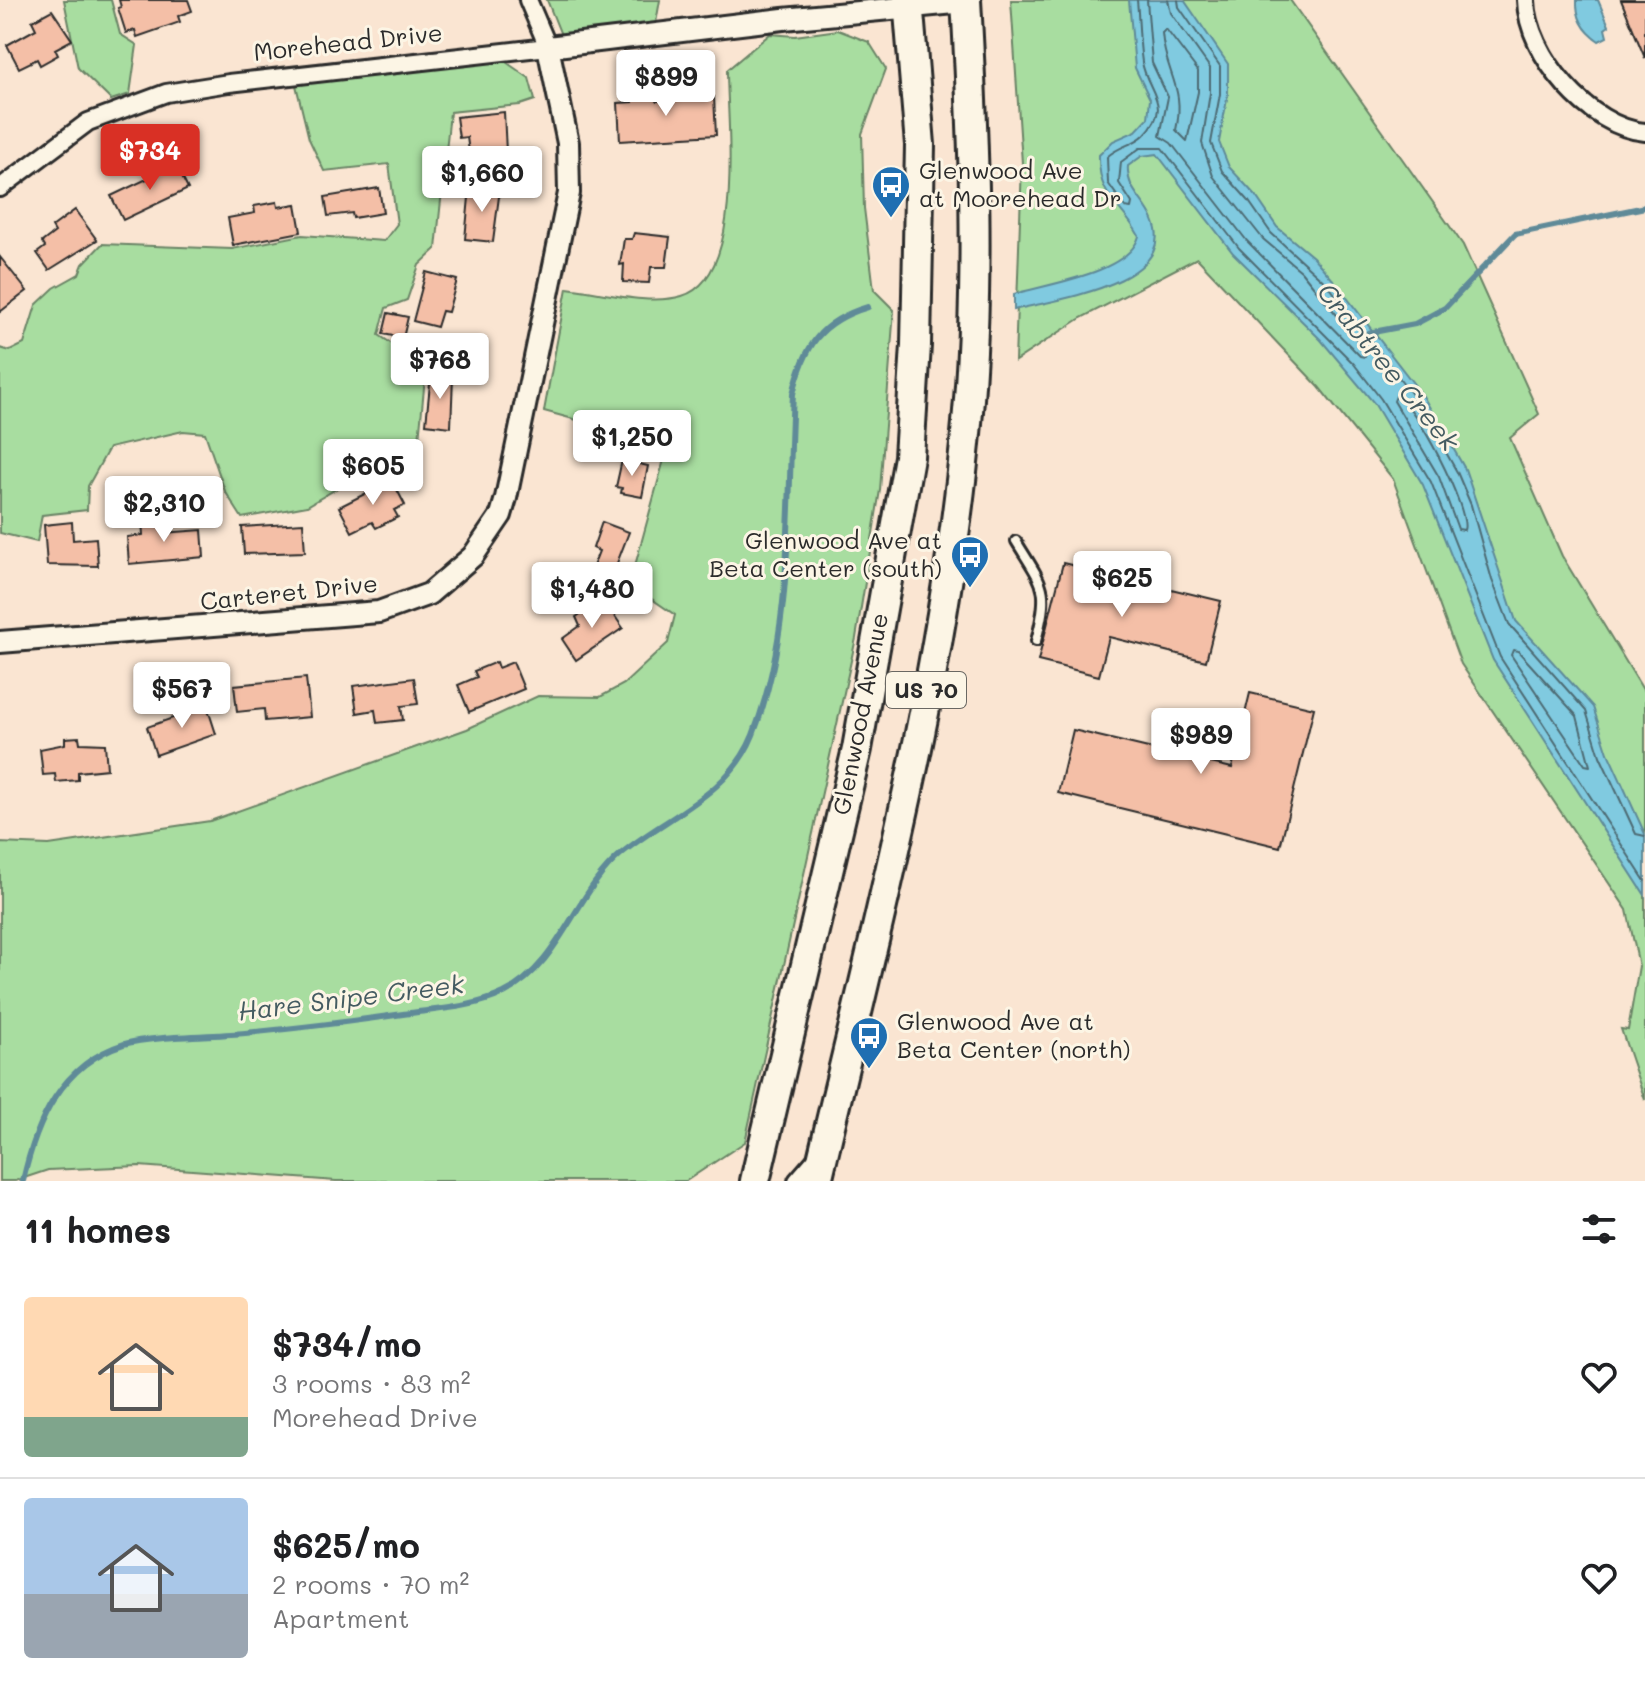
<!DOCTYPE html>
<meta charset="utf-8">
<style>
:root{--surface:#fff;--page:#f6f6f6;--text:#202124;--muted:#757577;--line:#e0e0e0;--accent:#d93025}
body{margin:0;font-family:Mali,sans-serif;background:var(--page);color:var(--text);height:100vh;display:flex;flex-direction:column;font-size:30px;white-space:nowrap}
*{box-sizing:border-box;margin:0}
p{font-size:26px;color:var(--muted)}
.icon{flex:none;width:44px;height:44px;fill:none;stroke:currentColor;stroke-width:2;stroke-linecap:round;stroke-linejoin:round}
.map{position:relative;height:1181px;overflow:hidden}
.sheet{display:flex;flex-direction:column;background:var(--surface);flex:1}
.sheet>*{flex:none}
.price{position:absolute;translate:-50% -68px;padding:0 18px;border-radius:8px;background:#fff;color:#222;font-size:26px;line-height:52px;filter:drop-shadow(0 2px 4px #0008)}
.price::after{content:'';position:absolute;left:50%;top:48px;width:24px;height:18px;margin-left:-12px;background:inherit;clip-path:polygon(0 0,100% 0,50% 100%)}
.price.selected{background:var(--accent);color:#fff}
ul{padding:0;list-style:none}
li{display:flex;align-items:center;gap:24px;height:200px;padding:0 24px}
li+li{border-top:2px solid var(--line)}
li span{display:grid;place-items:center;flex:none;width:224px;height:160px;border-radius:8px;color:#555}
li>.icon{margin-inline-start:auto}
span .icon{width:96px;height:96px;fill:#fffc;stroke-width:1}
li b{font-size:34px}
h2{display:flex;justify-content:space-between;align-items:center;height:96px;padding:0 24px;font-size:34px}
.map>svg:first-child{display:block}
.green{fill:#a8dda0;stroke:#6a8466;stroke-width:2}
.water{fill:#80cae0;stroke:#5e8a98;stroke-width:2}
.lines{fill:none;stroke-linecap:round;stroke-linejoin:round}
.shore{stroke:#4d6b73;stroke-width:2}
.stream{stroke:#5e8a98;stroke-width:6}
.building{fill:#f4bfa7;stroke:#2b2b2b;stroke-width:2}
.service-casing{stroke:#2b2b2b;stroke-width:14}
.minor-casing{stroke:#2b2b2b;stroke-width:22}
.tertiary-casing{stroke:#2b2b2b;stroke-width:26}
.trunk-casing{stroke:#2b2b2b;stroke-width:34}
.service{stroke:#fcf5e5;stroke-width:8}
.minor{stroke:#fcf5e5;stroke-width:16}
.tertiary{stroke:#fcf5e5;stroke-width:20}
.trunk{stroke:#fcf5e5;stroke-width:28}
.labels{text-anchor:middle;stroke-width:6;stroke-linejoin:round;paint-order:stroke}
.shield{fill:#fcf5e5;stroke:#6a6863;stroke-width:2}
.shield-label{font-size:22px;font-weight:bold;fill:#2b2b2b}
.street-label{font-size:24px;fill:#2b2b2b;stroke:#fcf5e5}
.poi-label{font-size:24px;fill:#2b2b2b;stroke:#fcf5e5;text-anchor:start}
.water-label{font-size:26px;font-style:italic;fill:#445b61;stroke:#fcf5e5}
</style>
<div class="map">
<svg width="1645" height="1181" viewBox="0 0 1645 1181">
<rect width="100%" height="100%" fill="#fae5d2"/>
<filter id="ink" filterUnits="userSpaceOnUse"><feTurbulence type="fractalNoise" baseFrequency=".0125" numOctaves="2"/><feDisplacementMap in="SourceGraphic" scale="16" xChannelSelector="R" yChannelSelector="G"/><feConvolveMatrix kernelMatrix="1 2 1 2 8 2 1 2 1" color-interpolation-filters="sRGB"/></filter>
<g filter="url(#ink)">
<!-- green -->
<g class="green">
<path d="M 64,0 L 111,0 L 120,34 L 137,45 L 130,94 L 111,100 L 78,68 Z"/>
<path d="M 547,0 L 660,0 L 656,23 L 561,35 Z"/>
<path d="M 1011,0 L 1290,0 L 1463,245 L 1539,414 L 1510,438 L 1562,556 L 1645,693 L 1645,1100 L 1621,1029 L 1628,1030 L 1639,966 L 1627,910 L 1461,664 L 1393,479 L 1319,387 L 1197,258 L 1081,318 L 1015,361 L 1022,163 Z"/>
<path d="M 838,30 L 869,42 L 886,69 L 862,134 L 864,208 L 874,290 L 894,310 L 880,490 L 856,638 L 745,1142 L 686,1181 L 336,1181 L 139,1166 L 48,1170 L 15,1181 L 0,1181 L 0,843 L 49,845 L 210,821 L 467,729 L 538,696 L 600,697 L 624,684 L 668,643 L 675,615 L 630,584 L 668,445 L 544,411 L 567,288 C 602,292 649,306 682,296 C 746,277 727,124 727,70 L 770,34 L 795,36 Z"/>
<path d="M 503,60 L 529,78 L 535,100 L 520,105 L 450,112 L 436,249 L 419,265 L 407,300 L 386,308 L 379,335 L 426,367 L 419,440 L 307,506 L 242,518 L 225,491 L 205,433 L 183,431 L 109,448 L 88,486 L 87,510 L 42,515 L 37,542 L 0,533 L 0,348 L 10,351 L 24,344 L 36,305 L 54,288 L 79,274 L 83,264 L 102,244 L 232,249 L 302,235 L 384,241 L 397,224 L 389,164 L 324,171 L 309,139 L 296,85 Z"/>
</g>
<!-- water -->
<g class="water">
<path d="M 1129,0 L 1184,0 L 1228,64 L 1228,94 L 1219,142 L 1229,167 L 1255,195 L 1277,227 L 1313,257 L 1334,281 L 1423,396 L 1465,469 L 1516,621 L 1593,707 L 1608,753 L 1645,834 L 1645,895 L 1493,660 L 1423,485 L 1374,403 L 1321,340 L 1233,253 L 1157,154 L 1142,156 L 1128,166 C 1126,190 1145,200 1153,220 C 1180,284 1052,300 1014,310 L 1014,294 C 1048,284 1129,273 1139,236 C 1120,202 1098,199 1099,155 L 1113,141 L 1136,131 L 1148,118 L 1150,99 L 1135,68 Z"/>
<path d="M 1577,0 L 1598,0 L 1609,26 L 1605,29 L 1607,37 L 1599,41 C 1584,31 1576,18 1577,0 Z"/>
</g>
<g class="lines">
<!-- shore -->
<g class="shore">
<path d="M 1137,0 C 1139,20 1139,42 1142,62 C 1147,92 1174,105 1144,135 C 1134,145 1118,146 1107,157 L 1108,183 L 1125,207 L 1131,208 L 1132,203 L 1119,183 L 1121,162 L 1140,148 L 1162,148 L 1239,248 L 1354,364 L 1381,399 L 1431,482 L 1500,657 L 1645,881"/>
<path d="M 1147,0 L 1152,63 L 1168,97 L 1160,136 L 1171,143 L 1247,241 L 1360,356 L 1365,357 L 1366,351 L 1301,271 L 1263,239 L 1213,176 L 1202,143 L 1210,93 L 1210,68 L 1171,13 L 1168,0"/>
<path d="M 1178,0 L 1179,7 L 1220,66 L 1220,94 L 1211,143 L 1222,171 L 1248,200 L 1271,233 L 1328,285 L 1417,401 L 1457,472 L 1471,505 L 1492,580 L 1509,624 L 1586,711 L 1600,756 L 1636,834 L 1645,836"/>
<path d="M 1166,29 L 1198,71 L 1198,92 L 1187,141 L 1176,130 C 1186,87 1165,74 1162,33 Z"/>
<path d="M 1396,396 C 1414,400 1471,512 1464,530 L 1458,529 L 1439,477 L 1394,401 Z"/>
<path d="M 1513,650 L 1518,651 L 1577,716 L 1590,766 L 1585,765 L 1511,655 Z"/>
</g>
<!-- stream -->
<g class="stream">
<path d="M 1368,333 L 1415,324 L 1445,308 L 1515,234 L 1645,207"/>
<path d="M 23,1181 C 36,1122 61,1064 124,1044 C 151,1036 214,1036 245,1033 C 301,1028 355,1021 410,1013 C 441,1009 475,1007 504,993 C 562,963 574,893 622,853 C 667,816 729,795 753,735 C 794,629 787,507 793,394 C 804,347 820,321 868,307"/>
</g>
</g>
<!-- building -->
<g class="building">
<path d="M 119,0 L 188,0 L 192,11 L 178,16 L 180,22 L 137,37 L 135,30 L 126,33 L 118,8 L 121,7 Z"/>
<path d="M 1621,0 L 1645,0 L 1645,58 Z"/>
<path d="M 52,10 L 72,40 L 55,49 L 58,55 L 40,65 L 37,59 L 19,68 L 7,45 L 36,29 L 32,21 Z"/>
<path d="M 656,91 L 657,101 L 714,97 L 716,135 L 620,141 L 618,103 L 633,102 L 633,92 Z"/>
<path d="M 504,112 L 506,152 L 470,159 L 467,137 L 459,138 L 456,117 Z"/>
<path d="M 176,165 L 188,189 L 123,220 L 111,196 Z"/>
<path d="M 470,187 L 500,189 L 493,242 L 465,239 Z"/>
<path d="M 379,188 L 383,213 L 353,218 L 352,213 L 328,216 L 325,197 Z"/>
<path d="M 277,202 L 278,207 L 296,204 L 301,232 L 233,245 L 228,218 L 255,213 L 254,206 Z"/>
<path d="M 75,210 L 97,240 L 49,270 L 37,253 L 45,247 L 42,242 L 55,232 L 52,227 Z"/>
<path d="M 634,233 L 670,237 L 666,267 L 651,267 L 649,283 L 623,282 L 624,264 L 620,265 L 624,239 L 632,239 Z"/>
<path d="M 0,257 L 27,291 L 0,312 Z"/>
<path d="M 426,272 L 457,280 L 448,312 L 442,311 L 437,327 L 413,321 Z"/>
<path d="M 388,313 L 408,317 L 403,338 L 383,334 Z"/>
<path d="M 431,374 L 453,377 L 451,427 L 426,424 Z"/>
<path d="M 622,460 L 648,466 L 642,497 L 621,493 L 622,488 L 616,487 Z"/>
<path d="M 392,480 L 405,505 L 394,510 L 398,517 L 376,528 L 372,522 L 352,532 L 339,507 Z"/>
<path d="M 161,519 L 163,533 L 202,530 L 204,557 L 129,564 L 127,537 L 143,535 L 142,521 Z"/>
<path d="M 72,522 L 73,540 L 96,538 L 98,566 L 47,565 L 44,525 Z"/>
<path d="M 602,522 L 629,532 L 612,576 L 592,569 L 599,551 L 593,548 Z"/>
<path d="M 303,523 L 305,552 L 244,554 L 242,527 Z"/>
<path d="M 1063,563 L 1221,601 L 1206,661 L 1109,637 L 1099,676 L 1038,661 Z"/>
<path d="M 603,599 L 623,628 L 576,660 L 562,639 L 580,626 L 576,617 Z"/>
<path d="M 496,662 L 498,668 L 513,662 L 524,689 L 469,712 L 458,685 L 477,677 L 474,671 Z"/>
<path d="M 306,678 L 310,717 L 265,721 L 264,709 L 237,712 L 234,685 Z"/>
<path d="M 414,678 L 418,704 L 401,706 L 403,720 L 377,723 L 375,710 L 357,713 L 353,686 Z"/>
<path d="M 1250,693 L 1314,708 L 1280,847 L 1058,793 L 1073,730 L 1232,768 Z"/>
<path d="M 207,706 L 216,734 L 156,755 L 147,727 Z"/>
<path d="M 79,737 L 80,743 L 105,744 L 107,769 L 78,772 L 78,780 L 56,782 L 55,774 L 43,775 L 40,749 L 65,744 L 65,738 Z"/>
</g>
<g class="lines">
<defs>
<path id="service" d="M 1016,541 C 1044,587 1050,587 1036,641"/>
<g id="minor">
<path d="M 1526,0 C 1527,55 1590,128 1645,132"/>
<path d="M 0,188 L 88,122 L 166,93 L 229,83 L 548,47 L 528,0"/>
<path d="M 797,1181 L 817,1158"/>
</g>
<path id="tertiary" d="M 0,642 L 379,612 L 429,594 L 473,556 L 501,515 L 506,498 L 569,193 L 568,143 L 548,47 L 783,19 L 966,2"/>
<g id="trunk">
<path d="M 755,1181 L 857,749 L 909,457 L 916,345 L 920,145 L 908,0"/>
<path d="M 817,1181 C 875,931 944,679 967,423 C 980,282 974,141 966,0"/>
</g>
</defs>
<!-- service casing -->
<use href="#service" class="service-casing"/>
<!-- minor casing -->
<use href="#minor" class="minor-casing"/>
<!-- tertiary casing -->
<use href="#tertiary" class="tertiary-casing"/>
<!-- trunk casing -->
<use href="#trunk" class="trunk-casing"/>
<!-- service -->
<use href="#service" class="service"/>
<!-- minor -->
<use href="#minor" class="minor"/>
<!-- tertiary -->
<use href="#tertiary" class="tertiary"/>
<!-- trunk -->
<use href="#trunk" class="trunk"/>
</g>
</g>
<!-- icons -->
<defs>
<symbol id="bus-pin" viewBox="-11 -11 22 30"><path d="M0 17L-7.5 6A9.5 9.5 0 1 1 7.5 6Z" fill="#1f6fb2" stroke="#fcf5e5"/><path d="M-5-6H5V4H4V6H2V4H-2V6H-4V4H-5ZM-3.5-4V0h7V-4ZM-3.5 1.2v1.5H-2V1.2ZM2 1.2v1.5H3.5V1.2Z" fill="#fff"/></symbol>
</defs>
<g fill-rule="evenodd">
<use href="#bus-pin" x="869" y="163" width="44" height="60"/>
<use href="#bus-pin" x="948" y="533" width="44" height="60"/>
<use href="#bus-pin" x="847" y="1014" width="44" height="60"/>
</g>
<g class="labels">
<!-- shield labels -->
<rect class="shield" x="886" y="672" width="80" height="36" rx="6"/>
<g class="shield-label">
<text x="926" y="698">US 70</text>
</g>
<!-- street labels -->
<g class="street-label">
<text transform="translate(348 43) rotate(-6)" y="8">Morehead Drive</text>
<text transform="translate(289 593) rotate(-6)" y="8">Carteret Drive</text>
<text transform="translate(861 714) rotate(-79)" y="8">Glenwood Avenue</text>
</g>
<!-- poi labels -->
<g class="poi-label">
<text x="919" y="179">Glenwood Ave<tspan x="919" dy="28">at Moorehead Dr</tspan></text>
<text x="942" y="549" text-anchor="end">Glenwood Ave at<tspan x="942" dy="28">Beta Center (south)</tspan></text>
<text x="897" y="1030">Glenwood Ave at<tspan x="897" dy="28">Beta Center (north)</tspan></text>
</g>
<!-- water labels -->
<g class="water-label">
<text transform="translate(1388 367) rotate(51)" y="9">Crabtree Creek</text>
<text transform="translate(351 998) rotate(-7)" y="9">Hare Snipe Creek</text>
</g>
</g>
</svg>
<b class="price" style="left:666px;top:118px">$899</b>
<b class="price selected" style="left:150px;top:192px">$734</b>
<b class="price" style="left:482px;top:214px">$1,660</b>
<b class="price" style="left:440px;top:401px">$768</b>
<b class="price" style="left:632px;top:478px">$1,250</b>
<b class="price" style="left:373px;top:507px">$605</b>
<b class="price" style="left:164px;top:544px">$2,310</b>
<b class="price" style="left:1122px;top:619px">$625</b>
<b class="price" style="left:592px;top:630px">$1,480</b>
<b class="price" style="left:182px;top:730px">$567</b>
<b class="price" style="left:1201px;top:776px">$989</b>
</div>
<section class="sheet">
<h2>11 homes<svg class="icon" aria-label="filters" viewBox="0 0 24 24"><path d="M4 7h16M4 17h16"/><circle cx="9" cy="7" r="2"/><circle cx="15" cy="17" r="2"/></svg></h2>
<ul>
<li><span style="background:linear-gradient(#ffd9b3 75%,#7fa58c 0)"><svg class="icon" aria-label="home" viewBox="0 0 24 24"><path d="M3 11l9-7 9 7M6 9v11h12V9"/></svg></span><div><b>$734/mo</b><p>3 rooms · 83 m²</p><p>Morehead Drive</p></div><svg class="icon" aria-label="heart" viewBox="0 0 24 24"><path d="M12 20l-8-8c-3-5 5-10 8-4 3-6 11-1 8 4z"/></svg></li>
<li><span style="background:linear-gradient(#a9c7e8 60%,#9aa5b1 0)"><svg class="icon" aria-label="home" viewBox="0 0 24 24"><path d="M3 11l9-7 9 7M6 9v11h12V9"/></svg></span><div><b>$625/mo</b><p>2 rooms · 70 m²</p><p>Apartment</p></div><svg class="icon" aria-label="heart" viewBox="0 0 24 24"><path d="M12 20l-8-8c-3-5 5-10 8-4 3-6 11-1 8 4z"/></svg></li>
</ul>
</section>
